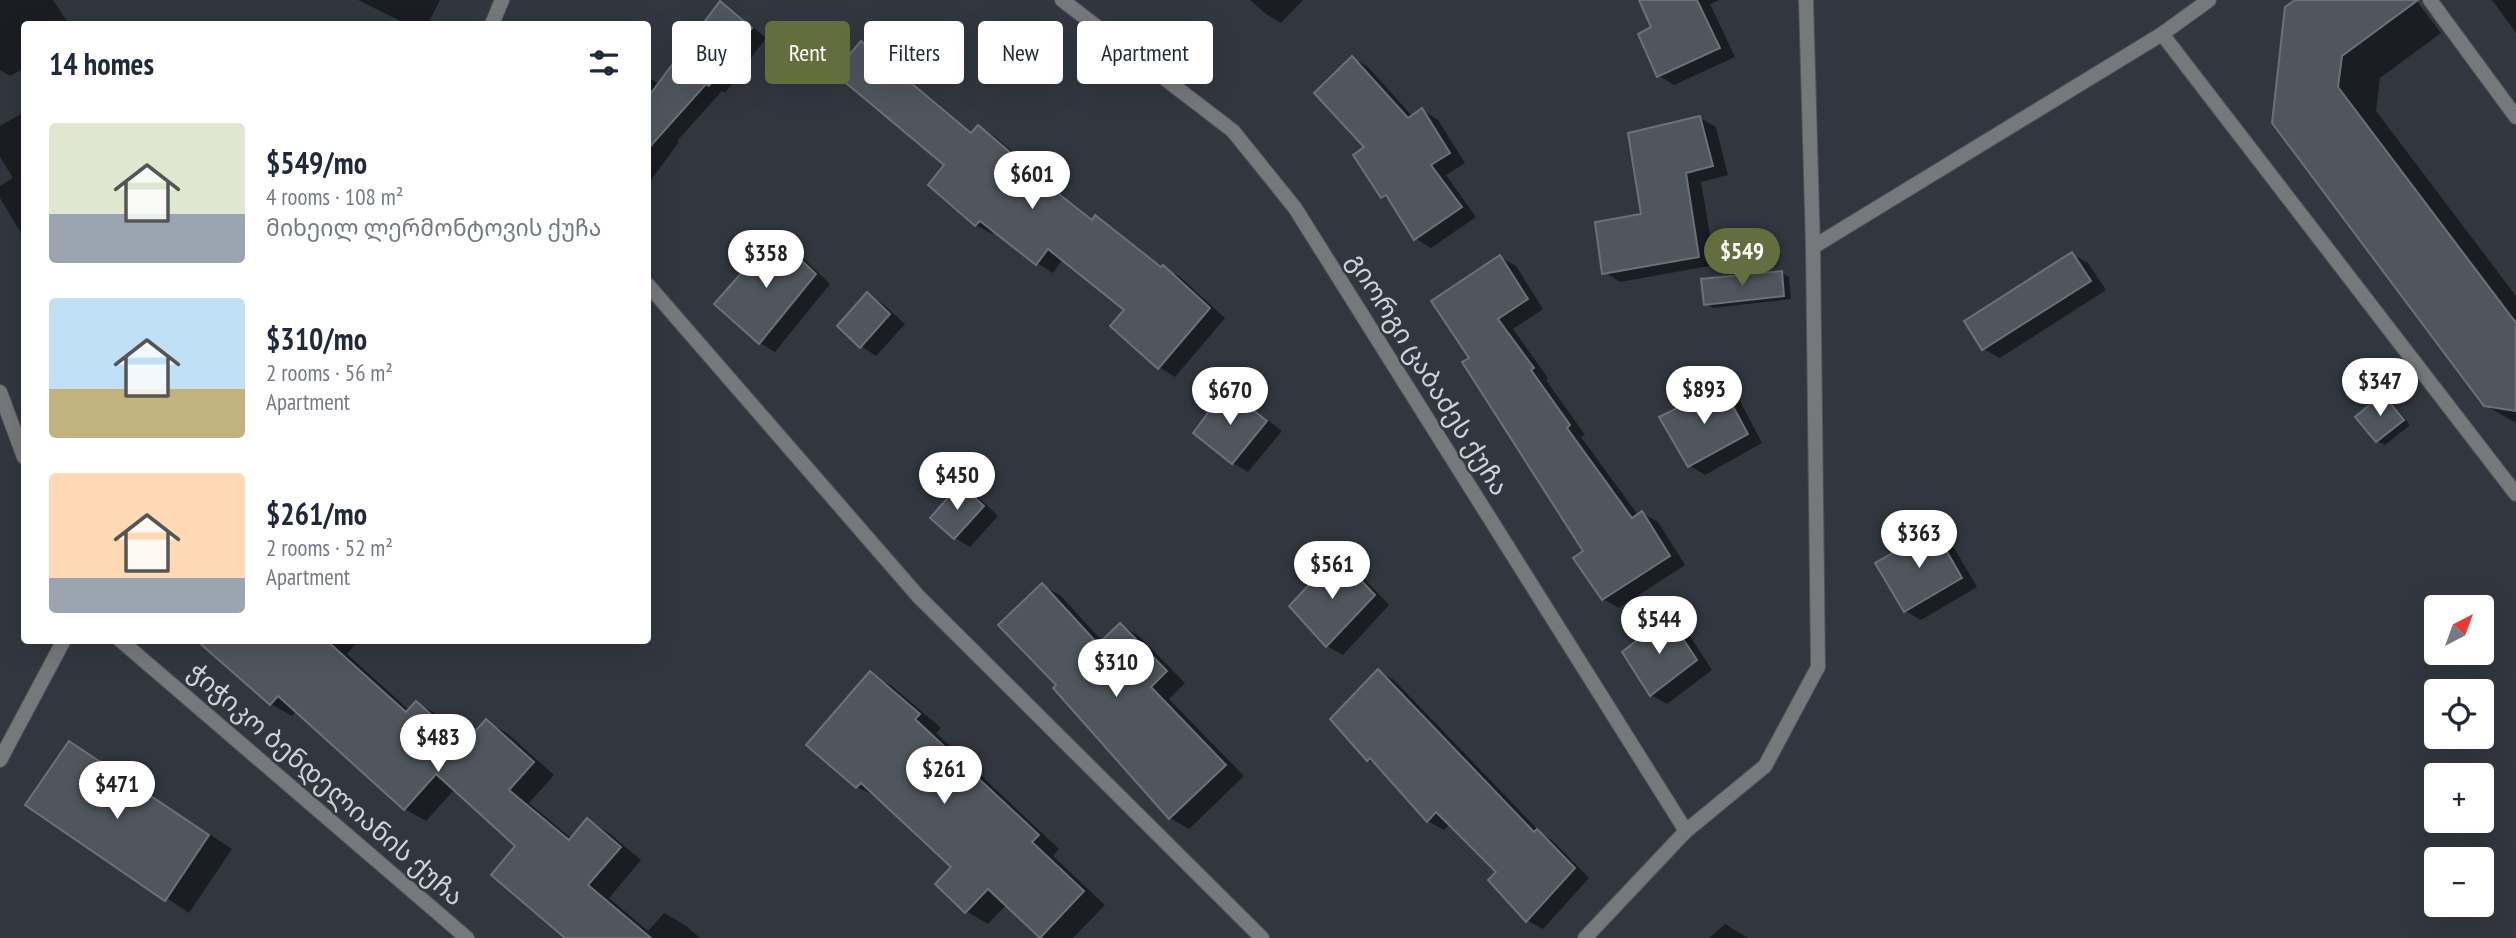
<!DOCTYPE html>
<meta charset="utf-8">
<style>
:root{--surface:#fff;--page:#f6f6f7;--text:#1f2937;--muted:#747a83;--accent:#646d3e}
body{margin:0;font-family:"PT Sans Narrow","Noto Sans Georgian",sans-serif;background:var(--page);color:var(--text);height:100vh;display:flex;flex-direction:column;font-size:26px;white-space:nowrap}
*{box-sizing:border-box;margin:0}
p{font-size:23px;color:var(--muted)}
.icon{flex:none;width:38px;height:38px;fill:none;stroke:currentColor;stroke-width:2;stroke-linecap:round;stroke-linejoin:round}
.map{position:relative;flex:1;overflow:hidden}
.details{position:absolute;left:21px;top:21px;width:630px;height:623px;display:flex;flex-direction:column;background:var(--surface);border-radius:7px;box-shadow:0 7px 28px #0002}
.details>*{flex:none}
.top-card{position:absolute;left:672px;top:21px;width:665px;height:63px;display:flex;gap:14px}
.needle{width:46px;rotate:41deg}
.tools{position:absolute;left:2424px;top:595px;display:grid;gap:14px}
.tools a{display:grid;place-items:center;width:70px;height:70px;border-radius:7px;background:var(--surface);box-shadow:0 7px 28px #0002;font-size:35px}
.price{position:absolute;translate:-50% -60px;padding:0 16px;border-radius:24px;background:#fff;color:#222;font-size:23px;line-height:46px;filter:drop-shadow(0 2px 4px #0008)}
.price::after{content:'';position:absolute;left:50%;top:42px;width:21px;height:16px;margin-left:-10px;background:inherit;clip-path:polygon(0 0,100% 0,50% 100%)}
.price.selected{background:var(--accent);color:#fff}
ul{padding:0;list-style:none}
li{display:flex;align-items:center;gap:21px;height:175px;padding:0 28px}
li span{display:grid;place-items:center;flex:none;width:196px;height:140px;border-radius:7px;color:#555}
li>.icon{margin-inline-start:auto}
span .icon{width:84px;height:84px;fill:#fffc;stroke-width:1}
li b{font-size:30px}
h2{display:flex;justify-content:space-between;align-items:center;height:84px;padding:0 28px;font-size:30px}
.pill{padding:0 24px;border-radius:7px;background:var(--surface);box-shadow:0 7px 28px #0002;font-size:24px;line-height:63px}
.pill.selected{background:var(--accent);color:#fff}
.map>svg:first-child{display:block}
.shadow{fill:#0007}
.building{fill:#50565d;stroke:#6b717a;stroke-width:2}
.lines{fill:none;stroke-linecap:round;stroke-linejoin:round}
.lane-casing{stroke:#4e535a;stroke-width:16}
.street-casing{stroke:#4e535a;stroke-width:16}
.lane{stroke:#76797c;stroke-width:14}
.street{stroke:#76797c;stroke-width:14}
.labels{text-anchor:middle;stroke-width:5;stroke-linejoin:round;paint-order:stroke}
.street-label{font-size:26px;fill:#cfd2d7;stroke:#32373f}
</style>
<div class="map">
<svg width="2516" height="938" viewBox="0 0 2516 938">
<rect width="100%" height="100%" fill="#32373f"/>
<!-- shadow -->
<g class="shadow">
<path d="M 0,0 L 53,0 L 69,24 L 24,24 L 24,68 L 10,76 L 0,70 Z"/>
<path d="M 358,0 L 440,0 L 428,24 L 406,24 Z"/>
<path d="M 1250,0 L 1303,0 L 1281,23 L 1266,14 Z"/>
<path d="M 1641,0 L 1719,0 L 1710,4 L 1735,57 L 1674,85 L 1658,75 L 1653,28 Z"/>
<path d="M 2298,0 L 2416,0 L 2441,33 L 2380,78 L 2376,111 L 2516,296 L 2516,423 L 2485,405 L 2274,123 Z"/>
<path d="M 2492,0 L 2516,0 L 2516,33 Z"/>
<path d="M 720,3 L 735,12 L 766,38 L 725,93 L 722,91 L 677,141 L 679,142 L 648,184 L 648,77 L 659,84 Z"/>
<path d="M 861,44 L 877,53 L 973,133 L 978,127 L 994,136 L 1041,176 L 1040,177 L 1094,220 L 1096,218 L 1111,227 L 1164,268 L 1179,276 L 1225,318 L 1175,377 L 1159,367 L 1127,310 L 1063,259 L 1053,273 L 1037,263 L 995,230 L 992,234 L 976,225 L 931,185 L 947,165 Z"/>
<path d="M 1352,58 L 1368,67 L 1413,117 L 1422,110 L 1438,120 L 1465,163 L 1446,175 L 1476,217 L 1431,248 L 1415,238 L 1392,202 L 1382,196 L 1367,148 Z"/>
<path d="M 24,112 L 24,238 L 0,198 L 0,186 L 13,178 L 0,157 L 0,126 Z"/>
<path d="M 1700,118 L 1716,127 L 1728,175 L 1701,182 L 1715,265 L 1620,282 L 1604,272 L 1643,216 Z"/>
<path d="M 775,237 L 791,246 L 830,284 L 775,352 L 760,343 Z"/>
<path d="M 2072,254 L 2088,263 L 2106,290 L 2000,358 L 1984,349 L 1967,322 Z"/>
<path d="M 1500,257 L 1516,266 L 1543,309 L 1513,329 L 1548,378 L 1546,380 L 1585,435 L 1581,437 L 1638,515 L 1642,513 L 1658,522 L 1685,565 L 1619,608 L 1603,599 L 1585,552 L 1471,359 Z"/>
<path d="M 1782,273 L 1789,277 L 1791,299 L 1713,308 L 1706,304 Z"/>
<path d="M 867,295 L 883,304 L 905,324 L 876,356 L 861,346 Z"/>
<path d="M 1722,388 L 1738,397 L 1762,443 L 1705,475 L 1689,465 Z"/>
<path d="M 1227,391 L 1242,400 L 1282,431 L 1248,472 L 1233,463 Z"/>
<path d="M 2383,396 L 2390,400 L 2410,425 L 2385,445 L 2377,441 Z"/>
<path d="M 961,486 L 976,495 L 998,516 L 970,547 L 955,538 Z"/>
<path d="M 1934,532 L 1950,541 L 1977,587 L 1921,620 L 1905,611 Z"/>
<path d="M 1338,557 L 1353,567 L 1389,605 L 1343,655 L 1327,646 L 1291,606 Z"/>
<path d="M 1042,585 L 1061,596 L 1103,642 L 1121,625 L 1140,637 L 1185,683 L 1169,699 L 1244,776 L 1189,829 L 1170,818 L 1058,685 Z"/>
<path d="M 1669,618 L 1684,627 L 1712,670 L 1667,704 L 1651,695 L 1625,653 Z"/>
<path d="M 224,640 L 359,640 L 347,654 L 410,711 L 417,703 L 438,715 L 468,743 L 487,721 L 508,734 L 554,775 L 529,803 L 572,839 L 588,821 L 609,833 L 641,860 L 609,898 L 648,931 L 664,913 L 685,925 L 700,938 L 568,938 L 518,846 L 455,789 L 426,821 L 405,809 L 297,710 L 292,716 L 271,704 Z"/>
<path d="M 1379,671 L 1394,680 L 1542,834 L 1553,841 L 1589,878 L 1543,929 L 1527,920 L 1498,872 L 1450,824 L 1444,830 L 1428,821 L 1379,766 L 1368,760 L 1332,719 Z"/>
<path d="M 870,674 L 892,686 L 941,728 L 936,733 L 1059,849 L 1053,856 L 1105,905 L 1073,938 L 1044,938 L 1007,904 L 988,924 L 966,911 L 954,867 L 880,798 L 857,787 Z"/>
<path d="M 70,743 L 232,849 L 189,913 L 28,805 Z"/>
<path d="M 1725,924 L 1748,938 L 1749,938 L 1709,938 Z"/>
</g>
<!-- building -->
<g class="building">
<path d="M 1639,0 L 1697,0 L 1720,48 L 1657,77 L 1638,34 L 1651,27 Z"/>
<path d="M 2295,0 L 2418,0 L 2342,56 L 2338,87 L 2516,323 L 2516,411 L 2484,406 L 2272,123 L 2285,7 Z"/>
<path d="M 720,1 L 752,28 L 709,86 L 706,84 L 648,149 L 648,97 Z"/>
<path d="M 861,41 L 971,133 L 978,125 L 1026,166 L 1025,167 L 1092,220 L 1095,215 L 1161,267 L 1163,265 L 1210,308 L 1158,369 L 1110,326 L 1124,310 L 1048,249 L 1036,265 L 980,221 L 975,226 L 928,185 L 944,165 L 834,73 Z"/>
<path d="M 1352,56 L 1408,118 L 1422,108 L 1450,153 L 1431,165 L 1462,207 L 1414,240 L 1386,195 L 1381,198 L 1353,155 L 1364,147 L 1314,93 Z"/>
<path d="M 1700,116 L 1713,166 L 1686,173 L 1699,257 L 1602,274 L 1595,222 L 1641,214 L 1628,133 Z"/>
<path d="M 775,235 L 816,274 L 759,344 L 714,304 Z"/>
<path d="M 2072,252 L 2091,281 L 1982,350 L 1964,321 Z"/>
<path d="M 1500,255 L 1528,299 L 1498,319 L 1534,368 L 1531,370 L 1570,425 L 1567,428 L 1632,518 L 1642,511 L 1670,556 L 1602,600 L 1573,558 L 1583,551 L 1462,362 L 1469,358 L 1431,301 Z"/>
<path d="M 1782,271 L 1784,296 L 1704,305 L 1701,279 Z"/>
<path d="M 867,292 L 890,314 L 860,348 L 837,326 Z"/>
<path d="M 1722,386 L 1748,434 L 1688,467 L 1659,417 Z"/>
<path d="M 1226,389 L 1267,421 L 1232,464 L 1193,433 Z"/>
<path d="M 2383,394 L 2404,420 L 2376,442 L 2355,417 Z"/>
<path d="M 960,484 L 984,506 L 954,539 L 930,518 Z"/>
<path d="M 1934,529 L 1962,578 L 1904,612 L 1875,563 Z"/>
<path d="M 1337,555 L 1375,595 L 1326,647 L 1289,606 Z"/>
<path d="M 1042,583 L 1098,644 L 1120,623 L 1167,671 L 1151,687 L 1226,765 L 1169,819 L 1053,688 L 1056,685 L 998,625 Z"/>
<path d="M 1668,616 L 1697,660 L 1650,696 L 1622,652 Z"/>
<path d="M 196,640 L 326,640 L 406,712 L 416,701 L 464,744 L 486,719 L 534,762 L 509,790 L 569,840 L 587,818 L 621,847 L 588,885 L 651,938 L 565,938 L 491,875 L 515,846 L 436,774 L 404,810 L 278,696 L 270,705 Z"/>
<path d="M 1378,669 L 1534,832 L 1537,829 L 1575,868 L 1526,922 L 1488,880 L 1496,872 L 1436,812 L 1427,822 L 1370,758 L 1367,761 L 1330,719 Z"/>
<path d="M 870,671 L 920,714 L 915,719 L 1039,835 L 1032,842 L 1084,891 L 1040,938 L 988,889 L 965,913 L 935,884 L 951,867 L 861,783 L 856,788 L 806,745 Z"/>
<path d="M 69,741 L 209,835 L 165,901 L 25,805 Z"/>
</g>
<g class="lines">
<defs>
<g id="lane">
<path d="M 2430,0 L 2516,117"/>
<path d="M 2162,34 L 2516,494"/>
</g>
<g id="street">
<path d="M 1062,0 L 1233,131 L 1295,208 L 1686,831"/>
<path d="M 492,24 L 502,0"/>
<path d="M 1813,247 L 2162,34 L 2209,0"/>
<path d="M 648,285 L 918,596 L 1262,938"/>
<path d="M 0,392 L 24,457"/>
<path d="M 120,640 L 467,938"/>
<path d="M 0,760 L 64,640"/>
<path d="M 1585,938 L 1686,831 L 1765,766 L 1818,667 L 1813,247 L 1806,0"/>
</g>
</defs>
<!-- lane casing -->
<use href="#lane" class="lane-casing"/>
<!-- street casing -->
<use href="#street" class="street-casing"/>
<!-- lane -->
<use href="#lane" class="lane"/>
<!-- street -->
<use href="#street" class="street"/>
</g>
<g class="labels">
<!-- street labels -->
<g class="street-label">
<text transform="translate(1428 374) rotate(58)" y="9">გიორგი ცაბაძეს ქუჩა</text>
<text transform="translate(326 784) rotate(41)" y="9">ჭიჭიკო ბენდელიანის ქუჩა</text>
</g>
</g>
</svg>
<div class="tools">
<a><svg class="needle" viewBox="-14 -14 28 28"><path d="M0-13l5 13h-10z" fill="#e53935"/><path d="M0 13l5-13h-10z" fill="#747a83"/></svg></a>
<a><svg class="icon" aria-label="locate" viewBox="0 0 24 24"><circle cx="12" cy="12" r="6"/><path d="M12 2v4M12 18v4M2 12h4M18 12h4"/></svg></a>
<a>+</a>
<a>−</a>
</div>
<b class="price" style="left:1032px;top:211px">$601</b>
<b class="price selected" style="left:1742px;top:288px">$549</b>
<b class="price" style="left:766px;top:290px">$358</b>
<b class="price" style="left:2380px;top:418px">$347</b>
<b class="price" style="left:1704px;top:426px">$893</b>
<b class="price" style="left:1230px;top:427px">$670</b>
<b class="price" style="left:957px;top:512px">$450</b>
<b class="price" style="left:1919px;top:570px">$363</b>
<b class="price" style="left:1332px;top:601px">$561</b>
<b class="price" style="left:1659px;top:656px">$544</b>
<b class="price" style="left:1116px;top:699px">$310</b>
<b class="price" style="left:438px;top:774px">$483</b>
<b class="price" style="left:944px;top:806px">$261</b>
<b class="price" style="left:117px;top:821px">$471</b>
<div class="top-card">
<a class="pill">Buy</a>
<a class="pill selected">Rent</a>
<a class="pill">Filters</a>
<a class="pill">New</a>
<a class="pill">Apartment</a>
</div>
<section class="details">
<h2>14 homes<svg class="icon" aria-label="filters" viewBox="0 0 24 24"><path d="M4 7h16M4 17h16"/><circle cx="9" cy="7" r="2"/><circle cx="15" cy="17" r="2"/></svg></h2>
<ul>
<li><span style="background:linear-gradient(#dfe7d0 65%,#9aa5b1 0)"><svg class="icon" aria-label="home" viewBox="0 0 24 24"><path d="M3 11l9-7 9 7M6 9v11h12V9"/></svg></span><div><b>$549/mo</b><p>4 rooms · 108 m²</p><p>მიხეილ ლერმონტოვის ქუჩა</p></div></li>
<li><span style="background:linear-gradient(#bfe0f5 65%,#c2b280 0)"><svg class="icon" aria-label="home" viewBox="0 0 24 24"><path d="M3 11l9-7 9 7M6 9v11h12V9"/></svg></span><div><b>$310/mo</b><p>2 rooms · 56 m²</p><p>Apartment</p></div></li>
<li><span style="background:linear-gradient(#ffd9b3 75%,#9aa5b1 0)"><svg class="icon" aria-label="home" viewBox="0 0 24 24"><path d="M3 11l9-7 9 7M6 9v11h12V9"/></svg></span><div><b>$261/mo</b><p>2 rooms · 52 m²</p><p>Apartment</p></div></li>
</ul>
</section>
</div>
